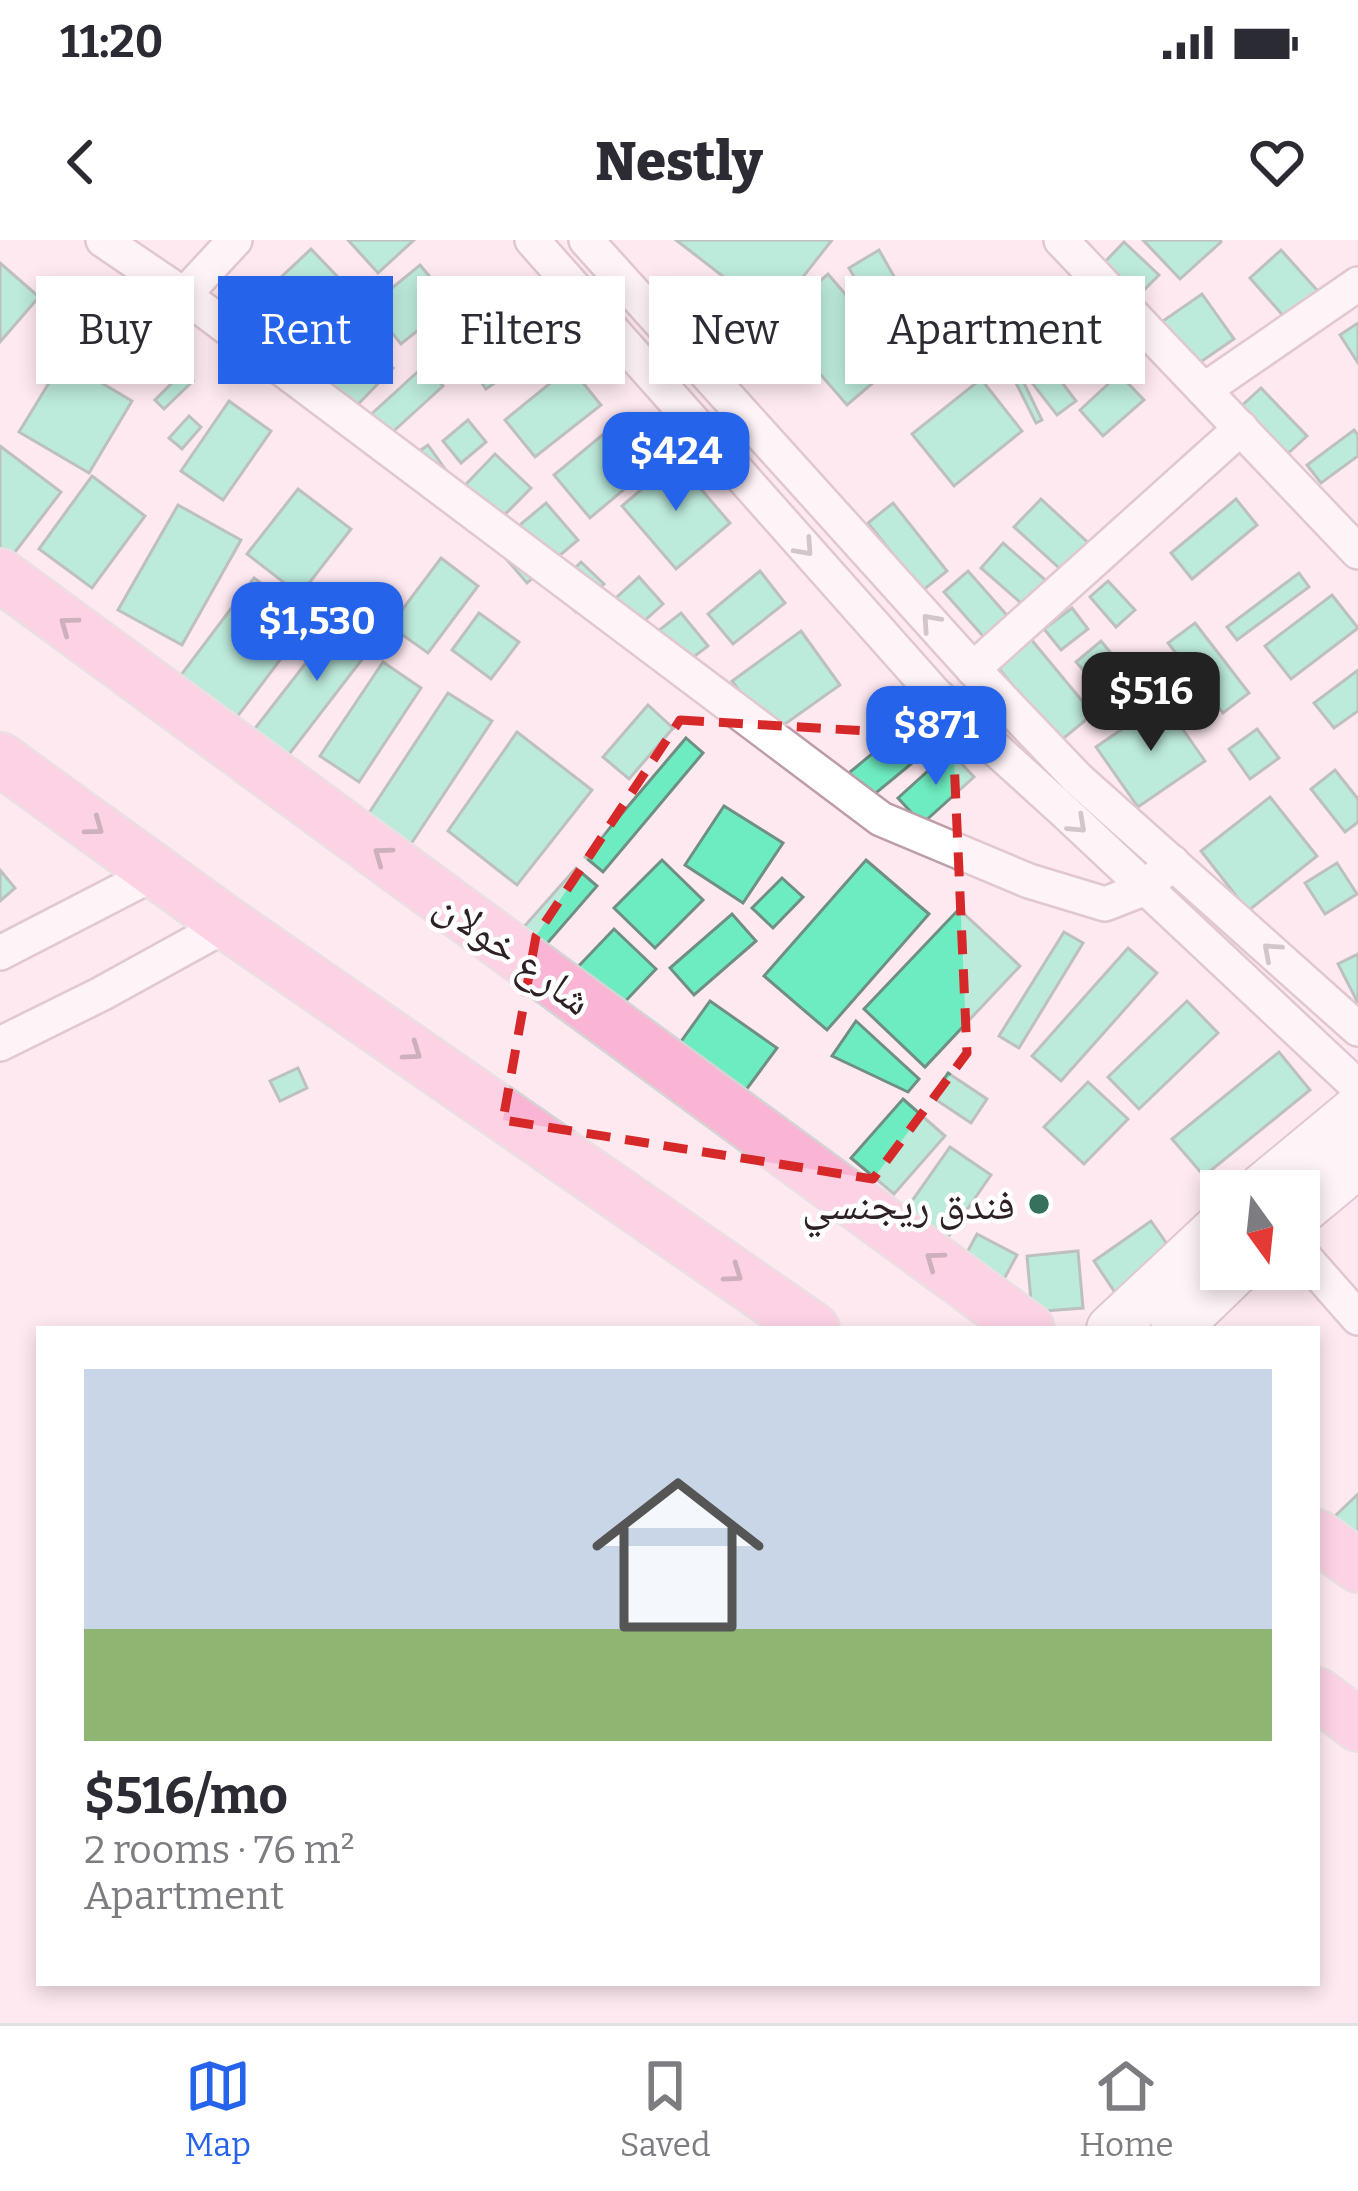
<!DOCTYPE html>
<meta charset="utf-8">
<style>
:root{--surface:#fff;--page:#f2f2f3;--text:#2b2b33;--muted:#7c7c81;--line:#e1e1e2;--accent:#2563eb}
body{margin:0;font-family:Bitter,"Noto Naskh Arabic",serif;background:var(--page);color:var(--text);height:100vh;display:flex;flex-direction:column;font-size:45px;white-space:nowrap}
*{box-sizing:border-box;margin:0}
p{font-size:39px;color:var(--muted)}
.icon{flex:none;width:66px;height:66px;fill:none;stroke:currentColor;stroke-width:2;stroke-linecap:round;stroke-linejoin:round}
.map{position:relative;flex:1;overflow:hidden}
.details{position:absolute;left:36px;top:1086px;width:1284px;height:660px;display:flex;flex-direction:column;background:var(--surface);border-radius:0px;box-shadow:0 6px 18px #0003}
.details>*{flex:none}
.hud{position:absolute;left:36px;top:36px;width:1287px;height:108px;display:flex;gap:24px}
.needle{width:78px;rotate:165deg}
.controls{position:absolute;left:1200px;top:930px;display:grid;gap:24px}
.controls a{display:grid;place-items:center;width:120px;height:120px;border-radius:0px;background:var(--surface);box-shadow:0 6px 18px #0003;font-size:60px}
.price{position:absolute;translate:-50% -102px;padding:0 27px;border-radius:24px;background:var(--accent);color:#fff;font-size:39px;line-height:78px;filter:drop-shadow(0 3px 6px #0008)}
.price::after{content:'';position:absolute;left:50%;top:72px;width:36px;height:27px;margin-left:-18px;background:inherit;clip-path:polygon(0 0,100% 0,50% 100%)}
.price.on{background:#222;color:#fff}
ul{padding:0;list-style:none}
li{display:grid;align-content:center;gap:24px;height:636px;padding:0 48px}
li+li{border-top:3px solid var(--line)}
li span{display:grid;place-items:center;height:372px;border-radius:0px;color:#555}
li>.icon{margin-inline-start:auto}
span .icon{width:216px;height:216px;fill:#fffc;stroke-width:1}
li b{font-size:51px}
.chip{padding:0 42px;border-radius:0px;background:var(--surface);box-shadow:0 6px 18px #0003;font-size:42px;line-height:108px}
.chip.on{background:var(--accent);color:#fff}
.status{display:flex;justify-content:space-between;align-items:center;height:84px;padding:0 60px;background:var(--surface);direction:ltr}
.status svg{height:33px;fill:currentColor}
header{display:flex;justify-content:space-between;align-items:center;height:156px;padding:0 48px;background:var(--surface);font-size:54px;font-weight:800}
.dock{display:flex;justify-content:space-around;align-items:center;height:168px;border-top:3px solid var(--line);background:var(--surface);font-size:33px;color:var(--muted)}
.dock a{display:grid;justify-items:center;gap:6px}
.dock .on{color:var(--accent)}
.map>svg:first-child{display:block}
.building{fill:#6eecc1;stroke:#6f8f82;stroke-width:3}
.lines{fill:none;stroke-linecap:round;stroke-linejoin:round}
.street-casing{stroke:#bc9da8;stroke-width:38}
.secondary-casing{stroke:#bc9da8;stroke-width:52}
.primary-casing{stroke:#d5d3d4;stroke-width:56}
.street{stroke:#fff;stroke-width:33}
.secondary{stroke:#fff;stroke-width:48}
.primary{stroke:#fab5d4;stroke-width:51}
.oneway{stroke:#a09b9d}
.oneway2{stroke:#946b7d}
.marked{fill:none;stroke:#d62828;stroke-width:9;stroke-dasharray:24 15;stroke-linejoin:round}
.poi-dot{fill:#35715c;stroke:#fff;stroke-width:4.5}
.labels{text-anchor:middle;stroke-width:9;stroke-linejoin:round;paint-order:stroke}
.street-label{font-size:42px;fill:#2d2126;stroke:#fff}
.poi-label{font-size:42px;fill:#2d2126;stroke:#fff;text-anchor:end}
</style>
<div class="status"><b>11:20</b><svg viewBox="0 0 49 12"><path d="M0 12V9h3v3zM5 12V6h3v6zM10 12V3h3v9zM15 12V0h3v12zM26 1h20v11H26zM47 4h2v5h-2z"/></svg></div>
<header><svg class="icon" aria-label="back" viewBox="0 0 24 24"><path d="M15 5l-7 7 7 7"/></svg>Nestly<svg class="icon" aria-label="heart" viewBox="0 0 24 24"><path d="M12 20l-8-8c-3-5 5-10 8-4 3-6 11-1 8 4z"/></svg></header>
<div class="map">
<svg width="1358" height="1783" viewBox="0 0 1358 1783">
<rect width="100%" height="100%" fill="#fee9f1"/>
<!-- building -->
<g class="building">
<path d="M 348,0 L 414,0 L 378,33 Z"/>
<path d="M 676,0 L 832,0 L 773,75 Z"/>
<path d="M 1143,0 L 1220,0 L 1221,2 L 1180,39 Z"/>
<path d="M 1124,2 L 1159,35 L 1135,59 L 1101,26 Z"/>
<path d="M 311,9 L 355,55 L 304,102 L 261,56 Z"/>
<path d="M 879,10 L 900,47 L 870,64 L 849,28 Z"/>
<path d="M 1281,10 L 1326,60 L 1294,88 L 1250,38 Z"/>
<path d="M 0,23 L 39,57 L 0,102 Z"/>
<path d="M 420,25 L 452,63 L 401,104 L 370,66 Z"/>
<path d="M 828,34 L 901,119 L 847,165 L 774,81 Z"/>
<path d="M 513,41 L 556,101 L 486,149 L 444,89 Z"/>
<path d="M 1202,54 L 1234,99 L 1192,128 L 1160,83 Z"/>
<path d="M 1358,83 L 1358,123 L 1340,95 Z"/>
<path d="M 347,84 L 393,128 L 343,180 L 296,135 Z"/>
<path d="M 964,92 L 972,102 L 946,123 L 938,113 Z"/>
<path d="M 1073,97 L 1099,128 L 1085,141 L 1058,110 Z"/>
<path d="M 63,120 L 132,161 L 89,233 L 19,192 Z"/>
<path d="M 1048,124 L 1076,161 L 1057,175 L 1029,139 Z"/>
<path d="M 424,126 L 443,146 L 385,199 L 366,179 Z"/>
<path d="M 570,127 L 601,165 L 535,217 L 505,180 Z"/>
<path d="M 184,131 L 193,141 L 164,169 L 155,160 Z"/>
<path d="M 1119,134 L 1144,160 L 1103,196 L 1080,170 Z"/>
<path d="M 981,139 L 1022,191 L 954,246 L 912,194 Z"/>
<path d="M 1022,139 L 1042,180 L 1036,183 L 1016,143 Z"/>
<path d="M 1261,148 L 1307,196 L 1283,218 L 1237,170 Z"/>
<path d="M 229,161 L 271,191 L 223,260 L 181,231 Z"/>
<path d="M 189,176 L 201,187 L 182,209 L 169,198 Z"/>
<path d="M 468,180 L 486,202 L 461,223 L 443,201 Z"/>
<path d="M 618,182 L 654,224 L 590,278 L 554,235 Z"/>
<path d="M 1354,190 L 1358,195 L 1358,216 L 1321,243 L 1307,225 Z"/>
<path d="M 428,205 L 450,236 L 402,223 Z"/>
<path d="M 0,206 L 61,252 L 5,325 L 0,321 Z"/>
<path d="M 495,214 L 531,248 L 483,297 L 447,264 Z"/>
<path d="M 676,220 L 730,283 L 676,329 L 622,266 Z"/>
<path d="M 92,236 L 145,276 L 92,348 L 39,309 Z"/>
<path d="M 298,249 L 351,289 L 300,355 L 247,314 Z"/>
<path d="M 1041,259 L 1095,309 L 1069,337 L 1014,287 Z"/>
<path d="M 1236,259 L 1257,285 L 1192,339 L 1171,313 Z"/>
<path d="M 546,263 L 578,300 L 527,343 L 495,306 Z"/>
<path d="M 893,263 L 947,331 L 922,351 L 868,283 Z"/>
<path d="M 178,265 L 241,300 L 182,405 L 118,370 Z"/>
<path d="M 1003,303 L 1051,345 L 1029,370 L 981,328 Z"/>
<path d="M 441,318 L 478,346 L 428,413 L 390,386 Z"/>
<path d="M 581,322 L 604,344 L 576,372 L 553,350 Z"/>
<path d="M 760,331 L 785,363 L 733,404 L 708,374 Z"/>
<path d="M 968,331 L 1013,382 L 989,403 L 944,352 Z"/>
<path d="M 1299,333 L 1309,347 L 1237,400 L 1227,387 Z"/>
<path d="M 639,337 L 663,364 L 621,402 L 597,375 Z"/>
<path d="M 254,338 L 310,380 L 234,481 L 178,439 Z"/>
<path d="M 1108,341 L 1135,370 L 1116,387 L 1090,357 Z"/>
<path d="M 1332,355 L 1358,388 L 1291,439 L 1265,406 Z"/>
<path d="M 1072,368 L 1088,389 L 1061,410 L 1044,389 Z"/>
<path d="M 347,370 L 380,396 L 287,517 L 253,491 Z"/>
<path d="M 479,373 L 519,402 L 491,439 L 452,410 Z"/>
<path d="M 681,373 L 708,406 L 670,435 L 644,402 Z"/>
<path d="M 1195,383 L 1249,453 L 1223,473 L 1168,403 Z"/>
<path d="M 801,391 L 840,445 L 771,494 L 732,441 Z"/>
<path d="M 1030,398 L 1093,474 L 1059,502 L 996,425 Z"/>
<path d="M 1101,401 L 1125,430 L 1101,450 L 1076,422 Z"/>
<path d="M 383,422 L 421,448 L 359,542 L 320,516 Z"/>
<path d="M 1358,430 L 1358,471 L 1334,488 L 1314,463 Z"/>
<path d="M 448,453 L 492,481 L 409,607 L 365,579 Z"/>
<path d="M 1163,461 L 1205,521 L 1138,567 L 1096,507 Z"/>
<path d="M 648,465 L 673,488 L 629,539 L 603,517 Z"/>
<path d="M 913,480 L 934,505 L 865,562 L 844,537 Z"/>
<path d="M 1257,489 L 1279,518 L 1250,539 L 1229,509 Z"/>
<path d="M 517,492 L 592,550 L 517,645 L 448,591 Z"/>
<path d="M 686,498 L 703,513 L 603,632 L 585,617 Z"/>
<path d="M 950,511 L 974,537 L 922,584 L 898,558 Z"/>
<path d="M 1335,530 L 1358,559 L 1358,582 L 1345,592 L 1311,549 Z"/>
<path d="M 1270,557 L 1317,616 L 1248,671 L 1201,611 Z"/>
<path d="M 724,566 L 783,603 L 743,663 L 685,625 Z"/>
<path d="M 662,620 L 703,660 L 655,708 L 614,668 Z"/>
<path d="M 866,620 L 929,674 L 827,790 L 764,736 Z"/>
<path d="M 1337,623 L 1357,654 L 1325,674 L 1305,643 Z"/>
<path d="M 576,628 L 597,646 L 544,707 L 522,689 Z"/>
<path d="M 0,630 L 15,648 L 0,661 Z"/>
<path d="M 782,638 L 803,657 L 773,688 L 752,668 Z"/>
<path d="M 959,669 L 1020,726 L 925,827 L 864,769 Z"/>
<path d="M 732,674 L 756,701 L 694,755 L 670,728 Z"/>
<path d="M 614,689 L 656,729 L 616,771 L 574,731 Z"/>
<path d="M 1064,692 L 1083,703 L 1019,808 L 999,796 Z"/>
<path d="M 1128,708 L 1157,733 L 1061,841 L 1032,816 Z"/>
<path d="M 1358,714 L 1358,763 L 1338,724 Z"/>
<path d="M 710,761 L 777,808 L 746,850 L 680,803 Z"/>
<path d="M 1187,761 L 1218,793 L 1139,869 L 1108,837 Z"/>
<path d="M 856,781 L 919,839 L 908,852 L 832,816 Z"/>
<path d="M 1279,812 L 1310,850 L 1204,936 L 1172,899 Z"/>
<path d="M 298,828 L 307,848 L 280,861 L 270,841 Z"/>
<path d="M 948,833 L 987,859 L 971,883 L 932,857 Z"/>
<path d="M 1088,842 L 1128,879 L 1084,924 L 1044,887 Z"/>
<path d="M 903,859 L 945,896 L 894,954 L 851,918 Z"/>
<path d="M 950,907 L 991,935 L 946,1000 L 905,971 Z"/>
<path d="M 1151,981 L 1176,1017 L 1118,1057 L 1094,1021 Z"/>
<path d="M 977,994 L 1017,1015 L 996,1054 L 956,1033 Z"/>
<path d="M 1078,1011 L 1083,1068 L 1032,1072 L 1027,1016 Z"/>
<path d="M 1358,1254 L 1358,1300 L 1335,1276 Z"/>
</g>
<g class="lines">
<defs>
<g id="street">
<path d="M 103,0 L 184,55"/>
<path d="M 235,0 L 184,55 L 881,579 L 1029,641 L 1105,664 L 1146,648 L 1172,622"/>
<path d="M 532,0 L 935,454 L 1065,572 L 1358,847"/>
<path d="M 586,0 L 973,429 L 1078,539 L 1358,789"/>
<path d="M 1061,0 L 1358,312"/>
<path d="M 1204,150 L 1358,44"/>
<path d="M 973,429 L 1241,188"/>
<path d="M 0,713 L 157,632"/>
<path d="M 0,804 L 101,754 L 228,684"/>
<path d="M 1299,1011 L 1358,1078"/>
</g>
<g id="secondary">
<path d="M 1259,951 L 1358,869"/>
<path d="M 1299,972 L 1358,923"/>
<path d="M 1111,1089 L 1221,986"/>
<path d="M 1175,1089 L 1237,1029"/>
</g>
<g id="primary">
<path d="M 0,335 L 1028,1089"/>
<path d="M 0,519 L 228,684 L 813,1089"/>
<path d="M 1317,1296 L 1358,1326"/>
<path d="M 1317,1454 L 1358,1485"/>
</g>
</defs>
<!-- street casing -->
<use href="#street" class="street-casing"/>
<!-- secondary casing -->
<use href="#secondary" class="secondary-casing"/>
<!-- primary casing -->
<use href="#primary" class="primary-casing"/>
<!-- street -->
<use href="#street" class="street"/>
<!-- secondary -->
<use href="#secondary" class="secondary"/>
<!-- primary -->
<use href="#primary" class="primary"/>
</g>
<!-- one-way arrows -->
<defs><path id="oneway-chevron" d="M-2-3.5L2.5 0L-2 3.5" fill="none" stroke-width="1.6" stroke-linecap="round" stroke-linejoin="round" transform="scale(3)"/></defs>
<g class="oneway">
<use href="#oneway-chevron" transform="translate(805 308) rotate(48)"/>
<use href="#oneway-chevron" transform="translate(930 382) rotate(-132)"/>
<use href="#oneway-chevron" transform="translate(1078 585) rotate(43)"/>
<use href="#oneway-chevron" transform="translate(1271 711) rotate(-138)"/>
</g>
<g class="oneway2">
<use href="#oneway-chevron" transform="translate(68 385) rotate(-144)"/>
<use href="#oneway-chevron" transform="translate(95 587) rotate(36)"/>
<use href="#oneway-chevron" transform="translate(382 615) rotate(-144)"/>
<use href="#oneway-chevron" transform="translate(413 812) rotate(35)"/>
<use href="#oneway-chevron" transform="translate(934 1020) rotate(-144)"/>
<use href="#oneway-chevron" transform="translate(734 1034) rotate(35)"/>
</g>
<!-- marked area -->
<path d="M0 0H1358V1783H0ZM 680,480 L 953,496 L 967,813 L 873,939 L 503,880 L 536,696 Z" fill="#fee9f1" fill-opacity=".55" fill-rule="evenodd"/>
<path class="marked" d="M 680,480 L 953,496 L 967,813 L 873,939 L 503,880 L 536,696 Z"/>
<!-- markers -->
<circle class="poi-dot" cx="1039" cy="964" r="12"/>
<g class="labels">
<!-- street labels -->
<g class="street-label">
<text transform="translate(514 712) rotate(36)" y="15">شارع خولان</text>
</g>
<!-- poi labels -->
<g class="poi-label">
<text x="1015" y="979">فندق ريجنسي</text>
</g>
</g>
</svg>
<div class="controls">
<a><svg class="needle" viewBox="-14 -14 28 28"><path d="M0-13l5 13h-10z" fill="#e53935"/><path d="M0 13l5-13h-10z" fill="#7c7c81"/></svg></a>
</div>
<b class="price" style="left:676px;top:274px">$424</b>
<b class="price" style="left:317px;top:444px">$1,530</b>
<b class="price on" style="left:1151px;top:514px">$516</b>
<b class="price" style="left:936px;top:548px">$871</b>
<div class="hud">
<a class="chip">Buy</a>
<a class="chip on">Rent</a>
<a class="chip">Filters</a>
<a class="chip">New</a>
<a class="chip">Apartment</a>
</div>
<section class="details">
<ul>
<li><span style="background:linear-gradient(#c9d6e8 70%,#8fb573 0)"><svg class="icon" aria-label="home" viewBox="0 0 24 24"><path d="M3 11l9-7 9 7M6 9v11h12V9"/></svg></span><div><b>$516/mo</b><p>2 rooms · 76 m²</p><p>Apartment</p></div></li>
</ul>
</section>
</div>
<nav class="dock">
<a class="on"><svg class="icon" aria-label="map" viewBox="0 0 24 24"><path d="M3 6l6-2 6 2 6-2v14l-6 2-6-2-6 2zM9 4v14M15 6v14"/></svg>Map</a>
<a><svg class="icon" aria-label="saved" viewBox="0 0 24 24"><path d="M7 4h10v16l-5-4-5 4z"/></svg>Saved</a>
<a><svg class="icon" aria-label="home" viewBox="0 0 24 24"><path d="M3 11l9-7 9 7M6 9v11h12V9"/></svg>Home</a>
</nav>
